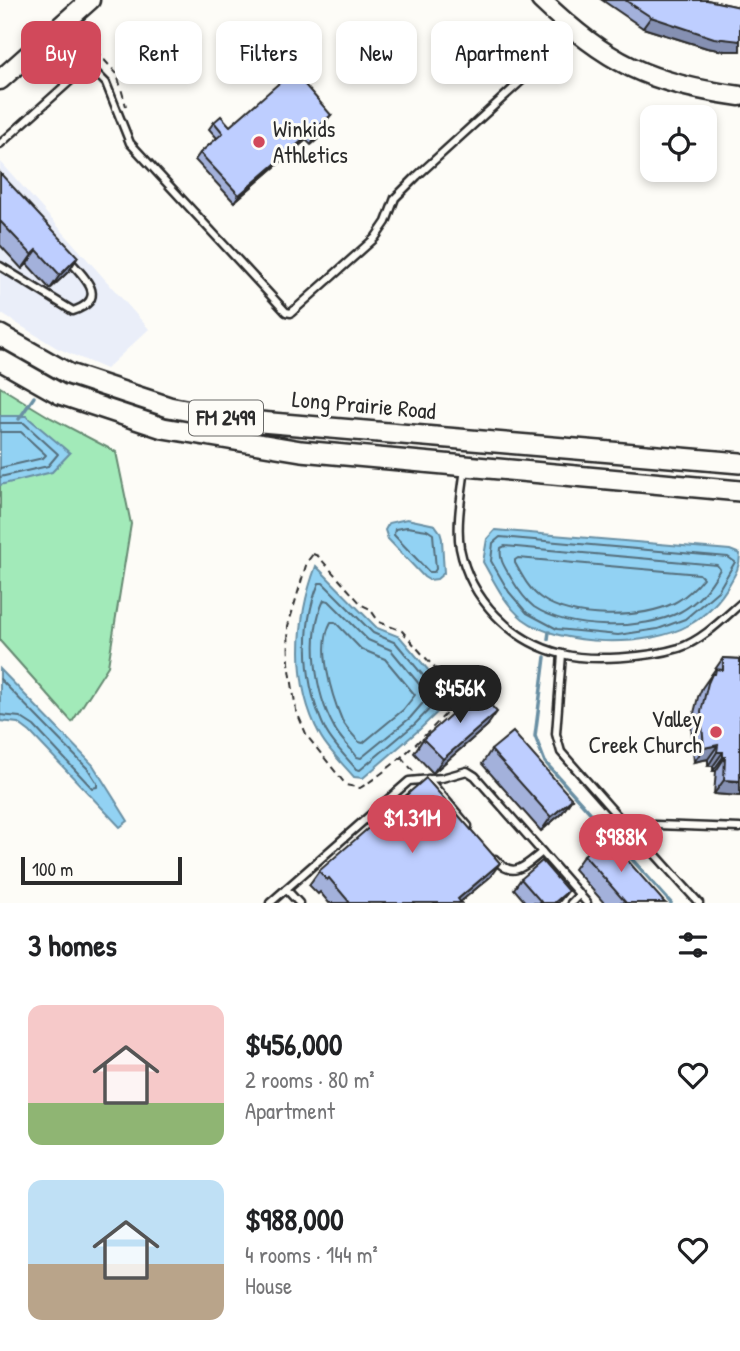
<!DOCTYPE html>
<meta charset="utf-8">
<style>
:root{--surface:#fff;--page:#f2f2f2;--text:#202124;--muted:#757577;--accent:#d1495b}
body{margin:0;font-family:"Patrick Hand",sans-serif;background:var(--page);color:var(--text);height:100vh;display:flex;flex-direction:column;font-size:26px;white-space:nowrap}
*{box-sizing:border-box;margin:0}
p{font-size:23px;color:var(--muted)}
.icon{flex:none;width:38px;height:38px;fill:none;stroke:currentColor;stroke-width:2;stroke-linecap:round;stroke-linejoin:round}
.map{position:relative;height:903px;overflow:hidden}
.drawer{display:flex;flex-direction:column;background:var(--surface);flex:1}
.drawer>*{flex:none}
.guide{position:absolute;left:21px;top:21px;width:698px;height:63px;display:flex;gap:14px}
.controls{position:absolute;left:640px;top:105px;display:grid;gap:14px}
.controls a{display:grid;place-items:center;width:77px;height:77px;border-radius:14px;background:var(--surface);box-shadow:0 4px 10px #0003;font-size:35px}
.scale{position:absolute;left:21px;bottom:18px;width:161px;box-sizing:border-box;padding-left:7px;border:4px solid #2b2b2b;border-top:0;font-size:19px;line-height:24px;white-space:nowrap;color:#2b2b2b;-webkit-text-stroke:5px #fdfcf7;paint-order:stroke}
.price{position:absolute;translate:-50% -60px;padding:0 16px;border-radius:24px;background:var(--accent);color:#fff;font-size:23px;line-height:46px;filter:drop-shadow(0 2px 4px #0008)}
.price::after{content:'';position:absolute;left:50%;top:42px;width:21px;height:16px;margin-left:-10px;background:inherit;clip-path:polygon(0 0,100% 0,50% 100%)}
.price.on{background:#222;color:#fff}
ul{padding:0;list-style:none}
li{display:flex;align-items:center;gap:21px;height:175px;padding:0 28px}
li span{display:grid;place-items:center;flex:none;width:196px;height:140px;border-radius:14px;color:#555}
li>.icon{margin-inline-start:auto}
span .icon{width:84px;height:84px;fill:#fffc;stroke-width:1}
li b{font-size:30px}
h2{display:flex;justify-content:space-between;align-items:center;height:84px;padding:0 28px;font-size:30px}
.pill{padding:0 24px;border-radius:14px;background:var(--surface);box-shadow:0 4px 10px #0003;font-size:24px;line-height:63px}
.pill.on{background:var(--accent);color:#fff}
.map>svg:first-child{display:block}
.built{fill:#eaeef9}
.green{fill:#a2eab9;stroke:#668a72;stroke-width:2}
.water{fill:#92d2f3;stroke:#698fa3;stroke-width:2}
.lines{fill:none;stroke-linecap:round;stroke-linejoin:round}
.shore{stroke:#546e7b;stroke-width:2}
.stream{stroke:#698fa3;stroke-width:3.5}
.lane-casing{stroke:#2b2b2b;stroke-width:11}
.secondary-casing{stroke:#2b2b2b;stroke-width:23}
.primary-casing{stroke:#2b2b2b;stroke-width:24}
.path{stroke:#2b2b2b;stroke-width:2;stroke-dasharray:7 5;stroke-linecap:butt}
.lane{stroke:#fdfcf7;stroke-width:6}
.secondary{stroke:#fdfcf7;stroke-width:18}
.primary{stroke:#fdfcf7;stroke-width:19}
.wall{fill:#a3b1db;stroke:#2b2b2b;stroke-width:2}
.shaded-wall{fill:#8590b2;stroke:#2b2b2b;stroke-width:2}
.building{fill:#beceff;stroke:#2b2b2b;stroke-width:2}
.poi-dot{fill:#d1495b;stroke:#fdfcf7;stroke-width:2.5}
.labels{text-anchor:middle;stroke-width:6;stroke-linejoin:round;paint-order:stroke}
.shield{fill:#fdfcf7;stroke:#6a6a68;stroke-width:2}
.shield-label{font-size:21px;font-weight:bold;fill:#2b2b2b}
.poi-label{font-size:23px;fill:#2b2b2b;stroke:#fdfcf7;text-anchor:start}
.street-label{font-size:23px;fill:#2b2b2b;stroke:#fdfcf7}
</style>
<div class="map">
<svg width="740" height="903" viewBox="0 0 740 903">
<rect width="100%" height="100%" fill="#fdfcf7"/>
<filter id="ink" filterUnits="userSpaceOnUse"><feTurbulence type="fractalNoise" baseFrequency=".0143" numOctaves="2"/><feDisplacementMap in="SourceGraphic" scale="14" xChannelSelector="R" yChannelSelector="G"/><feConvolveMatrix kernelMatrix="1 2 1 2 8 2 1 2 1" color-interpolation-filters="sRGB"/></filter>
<g filter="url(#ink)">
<!-- built -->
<path class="built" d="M 0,161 L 149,329 L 106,369 L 57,348 L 0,313 Z"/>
<!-- green -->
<path class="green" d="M 0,387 L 51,418 L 116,452 L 131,524 L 108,666 L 72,722 L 0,641 Z"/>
<!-- water -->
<g class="water">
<path d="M 0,416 L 26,416 L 70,453 L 52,472 L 0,485 Z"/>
<path d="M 407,519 L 435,525 L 440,532 L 442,539 L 444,573 L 437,579 L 429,580 L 424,577 L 388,539 L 385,530 L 389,523 Z"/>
<path d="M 495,530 L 730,550 L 740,554 C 740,566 736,573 730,583 C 721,600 705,616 689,625 C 649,648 560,647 523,619 C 505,605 494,581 483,562 L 487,539 Z"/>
<path d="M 316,566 L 377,628 L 400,637 L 447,692 L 449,701 L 420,729 L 363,778 L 354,777 C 343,764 328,750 320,735 C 292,684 296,619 316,566 Z"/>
<path d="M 0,669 L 93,765 L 128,821 L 120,827 L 30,732 L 18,723 L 0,721 Z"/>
</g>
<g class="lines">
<!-- shore -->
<g class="shore">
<path d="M 0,423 L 24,423 L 58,454 L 48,466 L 0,477"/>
<path d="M 0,432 L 21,432 L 46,455 L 43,458 L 0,468"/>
<path d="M 407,527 L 427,530 L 433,534 L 436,569 L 434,572 L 429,572 L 394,535 L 395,529 Z"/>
<path d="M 500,537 L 728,557 L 735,562 L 718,591 L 685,619 L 658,629 L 618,635 L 557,629 L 527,613 L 509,592 L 491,561 L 493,543 Z"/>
<path d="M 505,546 L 717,565 L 720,569 C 711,586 697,603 680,612 C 643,631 569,630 534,607 C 525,600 517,588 511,578 C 505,567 499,561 501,548 Z"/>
<path d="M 518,558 L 699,574 L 703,578 C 696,587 684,598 674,603 C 640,619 572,620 541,598 C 529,590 522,575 515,563 L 515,560 Z"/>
<path d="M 319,583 L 323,583 L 373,633 L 396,643 L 441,697 L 415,724 L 360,770 L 356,769 C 346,757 333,744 326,731 C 304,687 300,628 319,583 Z"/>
<path d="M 324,600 L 329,601 L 368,640 L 391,650 L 429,696 L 410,718 L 361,758 L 357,757 C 350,747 339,738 334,727 C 315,693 307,636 324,600 Z"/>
<path d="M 331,622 L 335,622 L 361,649 L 385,659 L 415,695 L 403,710 L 363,743 L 359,742 C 353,735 346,728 342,720 C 331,694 317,647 331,622 Z"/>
<path d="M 0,679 L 88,769 L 97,783 L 97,787 L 92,788 L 34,726 L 20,717 L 0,715"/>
</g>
<!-- stream -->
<g class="stream">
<path d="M 19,419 L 34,397"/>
<path d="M 548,639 L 549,632"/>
<path d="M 545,657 L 535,736 L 545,762 L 671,903"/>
</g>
<defs>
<g id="lane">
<path d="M 56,33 L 106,83 L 130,143 L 286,312 L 291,313 L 375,238 L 386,222 L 395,198 L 417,176 L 575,32"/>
<path d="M 0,144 L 88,65"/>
<path d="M 0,266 L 73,311 C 109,299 85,278 69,260"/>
<path d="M 465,468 C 462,493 456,523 460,548 C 470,599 512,642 562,654 C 592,662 650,657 679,648 C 702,640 722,620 740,604"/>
<path d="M 562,654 L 556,734 L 561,752 L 622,821 L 628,824 L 740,828"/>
<path d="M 428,779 L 468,826"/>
<path d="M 628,824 L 699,903"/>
<path d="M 495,859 C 513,880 525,866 542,852"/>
<path d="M 286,889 L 299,903"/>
<path d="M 270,903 L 409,781 L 442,778 L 467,771 L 475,776 L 587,903"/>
<path d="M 571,903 L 580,894"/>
</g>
<g id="secondary">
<path d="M 541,0 C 608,64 648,83 740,96"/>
<path d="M 0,80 L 90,0"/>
</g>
<g id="primary">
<path d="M 0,335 L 69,374 L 169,407 L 238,420 L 740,463"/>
<path d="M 0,360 L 60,394 L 163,428 L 301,451 L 740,491"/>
</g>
</defs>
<!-- lane casing -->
<use href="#lane" class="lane-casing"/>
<!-- secondary casing -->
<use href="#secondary" class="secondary-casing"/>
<!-- primary casing -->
<use href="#primary" class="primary-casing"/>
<!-- path -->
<g class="path">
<path d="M 88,42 L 117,74 L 126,106"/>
<path d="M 313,554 L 318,556 L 362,605 L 370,609 L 379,622 L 402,631 L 454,690 L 457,701 C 433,729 392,769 360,788 L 346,785 L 307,736 L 296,710 L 289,663 L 288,626 L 307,562 Z"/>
<path d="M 401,757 L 413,771"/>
</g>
<!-- lane -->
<use href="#lane" class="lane"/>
<!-- secondary -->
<use href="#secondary" class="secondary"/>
<!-- primary -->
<use href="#primary" class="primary"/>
</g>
<!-- wall -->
<g class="wall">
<path d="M 602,0 L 707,0 L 740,7 L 740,51 L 725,51 L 707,48 L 643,28 Z"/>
<path d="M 331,115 L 322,126 L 325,129 L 320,137 L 311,145 L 306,140 L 234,202 L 195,160 L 200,153 L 217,138 L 209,129 L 214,122 L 230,126 Z"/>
<path d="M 0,173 L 69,271 L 50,289 L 27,264 L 22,269 L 0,245 Z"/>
<path d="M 723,658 L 740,659 L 740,796 L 714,794 L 716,771 L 713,771 L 713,766 L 708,766 L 708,759 L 694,762 L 691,725 L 698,697 L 702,688 Z"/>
<path d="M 487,726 L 433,773 L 414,753 L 423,739 Z"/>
<path d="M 491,750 L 572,799 L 562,813 L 541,831 L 482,764 Z"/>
<path d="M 584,855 L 665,903 L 604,903 L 574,869 Z"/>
<path d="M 319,871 L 490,877 L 460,902 L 461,903 L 329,903 L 320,892 L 318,894 L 309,885 Z"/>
<path d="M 521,879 L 568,891 L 558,903 L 526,903 L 514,889 Z"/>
</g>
<!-- shaded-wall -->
<g class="shaded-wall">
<path d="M 651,17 L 740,41 L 740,51 L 725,51 L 707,48 L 643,28 Z"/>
<path d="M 325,129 L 320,137 L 311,145 L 315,138 Z"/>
<path d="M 311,133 L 306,140 L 234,202 L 239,195 Z"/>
<path d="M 37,250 L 27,264 L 22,269 L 32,255 Z"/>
<path d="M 78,257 L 69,271 L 50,289 L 60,275 Z"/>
<path d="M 497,712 L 487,726 L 433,773 L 443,759 Z"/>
<path d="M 718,745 L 708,759 L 694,762 L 704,748 Z"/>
<path d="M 717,752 L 723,752 L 713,766 L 708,766 Z"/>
<path d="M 723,757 L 725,757 L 716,771 L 713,771 Z"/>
<path d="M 724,780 L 740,782 L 740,796 L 714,794 Z"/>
<path d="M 572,799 L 562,813 L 541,831 L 551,817 Z"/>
<path d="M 500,863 L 490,877 L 459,903 L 458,899 Z"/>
<path d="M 568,891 L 558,903 L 554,903 Z"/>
</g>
<!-- building -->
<g class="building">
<path d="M 625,0 L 707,0 L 740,7 L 740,41 L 714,38 L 651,17 Z"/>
<path d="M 293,71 L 331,115 L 321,124 L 325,129 L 315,138 L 311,133 L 239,195 L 200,153 L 223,133 L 214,122 L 221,116 L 230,126 Z"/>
<path d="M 0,173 L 78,257 L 60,275 L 37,250 L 32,255 L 0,221 Z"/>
<path d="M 723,658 L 740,659 L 740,781 L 724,780 L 725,757 L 723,757 L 723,752 L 717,752 L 718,745 L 704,748 L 701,712 L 708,683 L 712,674 L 715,674 L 716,669 L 723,670 Z"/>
<path d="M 478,691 L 497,712 L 443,759 L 423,739 Z"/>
<path d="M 513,732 L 572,799 L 551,817 L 491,750 Z"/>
<path d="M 426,778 L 500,863 L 458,899 L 461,903 L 350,903 L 329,878 L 327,880 L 319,871 Z"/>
<path d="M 606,836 L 665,903 L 626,903 L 584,855 Z"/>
<path d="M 542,861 L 568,891 L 554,903 L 542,903 L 521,879 Z"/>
</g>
</g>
<!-- markers -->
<g class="poi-dot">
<circle cx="259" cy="142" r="7"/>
<circle cx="716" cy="732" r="7"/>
</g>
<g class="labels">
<!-- shield labels -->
<rect class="shield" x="189" y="400.5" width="74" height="35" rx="5"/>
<g class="shield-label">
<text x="226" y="425">FM 2499</text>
</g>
<!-- poi labels -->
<g class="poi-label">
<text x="273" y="137">Winkids<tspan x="273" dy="26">Athletics</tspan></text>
<text x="702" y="727" text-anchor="end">Valley<tspan x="702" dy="26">Creek Church</tspan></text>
</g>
<!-- street labels -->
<g class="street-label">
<text transform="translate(364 405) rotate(5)" y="8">Long Prairie Road</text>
</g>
</g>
</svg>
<div class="controls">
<a><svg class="icon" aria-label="locate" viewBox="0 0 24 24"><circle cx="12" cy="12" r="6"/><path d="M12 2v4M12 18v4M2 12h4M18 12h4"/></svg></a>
</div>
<div class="scale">100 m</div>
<b class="price on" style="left:460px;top:725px">$456K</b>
<b class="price" style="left:412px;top:855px">$1.31M</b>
<b class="price" style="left:621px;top:874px">$988K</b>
<div class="guide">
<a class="pill on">Buy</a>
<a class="pill">Rent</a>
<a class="pill">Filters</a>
<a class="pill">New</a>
<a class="pill">Apartment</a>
</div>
</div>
<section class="drawer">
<h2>3 homes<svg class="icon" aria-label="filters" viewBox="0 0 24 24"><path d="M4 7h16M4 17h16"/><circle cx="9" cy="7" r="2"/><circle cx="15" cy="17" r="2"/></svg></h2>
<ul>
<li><span style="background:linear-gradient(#f6c9c9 70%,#8fb573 0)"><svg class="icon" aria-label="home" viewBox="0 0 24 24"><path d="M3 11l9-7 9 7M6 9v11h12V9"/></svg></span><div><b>$456,000</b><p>2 rooms · 80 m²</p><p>Apartment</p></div><svg class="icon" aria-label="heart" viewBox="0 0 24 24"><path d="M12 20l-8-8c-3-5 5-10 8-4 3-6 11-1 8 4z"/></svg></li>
<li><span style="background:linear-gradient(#bfe0f5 60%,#b9a48a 0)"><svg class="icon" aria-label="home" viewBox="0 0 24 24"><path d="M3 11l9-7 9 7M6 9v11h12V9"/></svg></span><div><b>$988,000</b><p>4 rooms · 144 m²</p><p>House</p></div><svg class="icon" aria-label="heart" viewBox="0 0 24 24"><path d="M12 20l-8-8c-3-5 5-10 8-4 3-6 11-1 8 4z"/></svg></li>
</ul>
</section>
